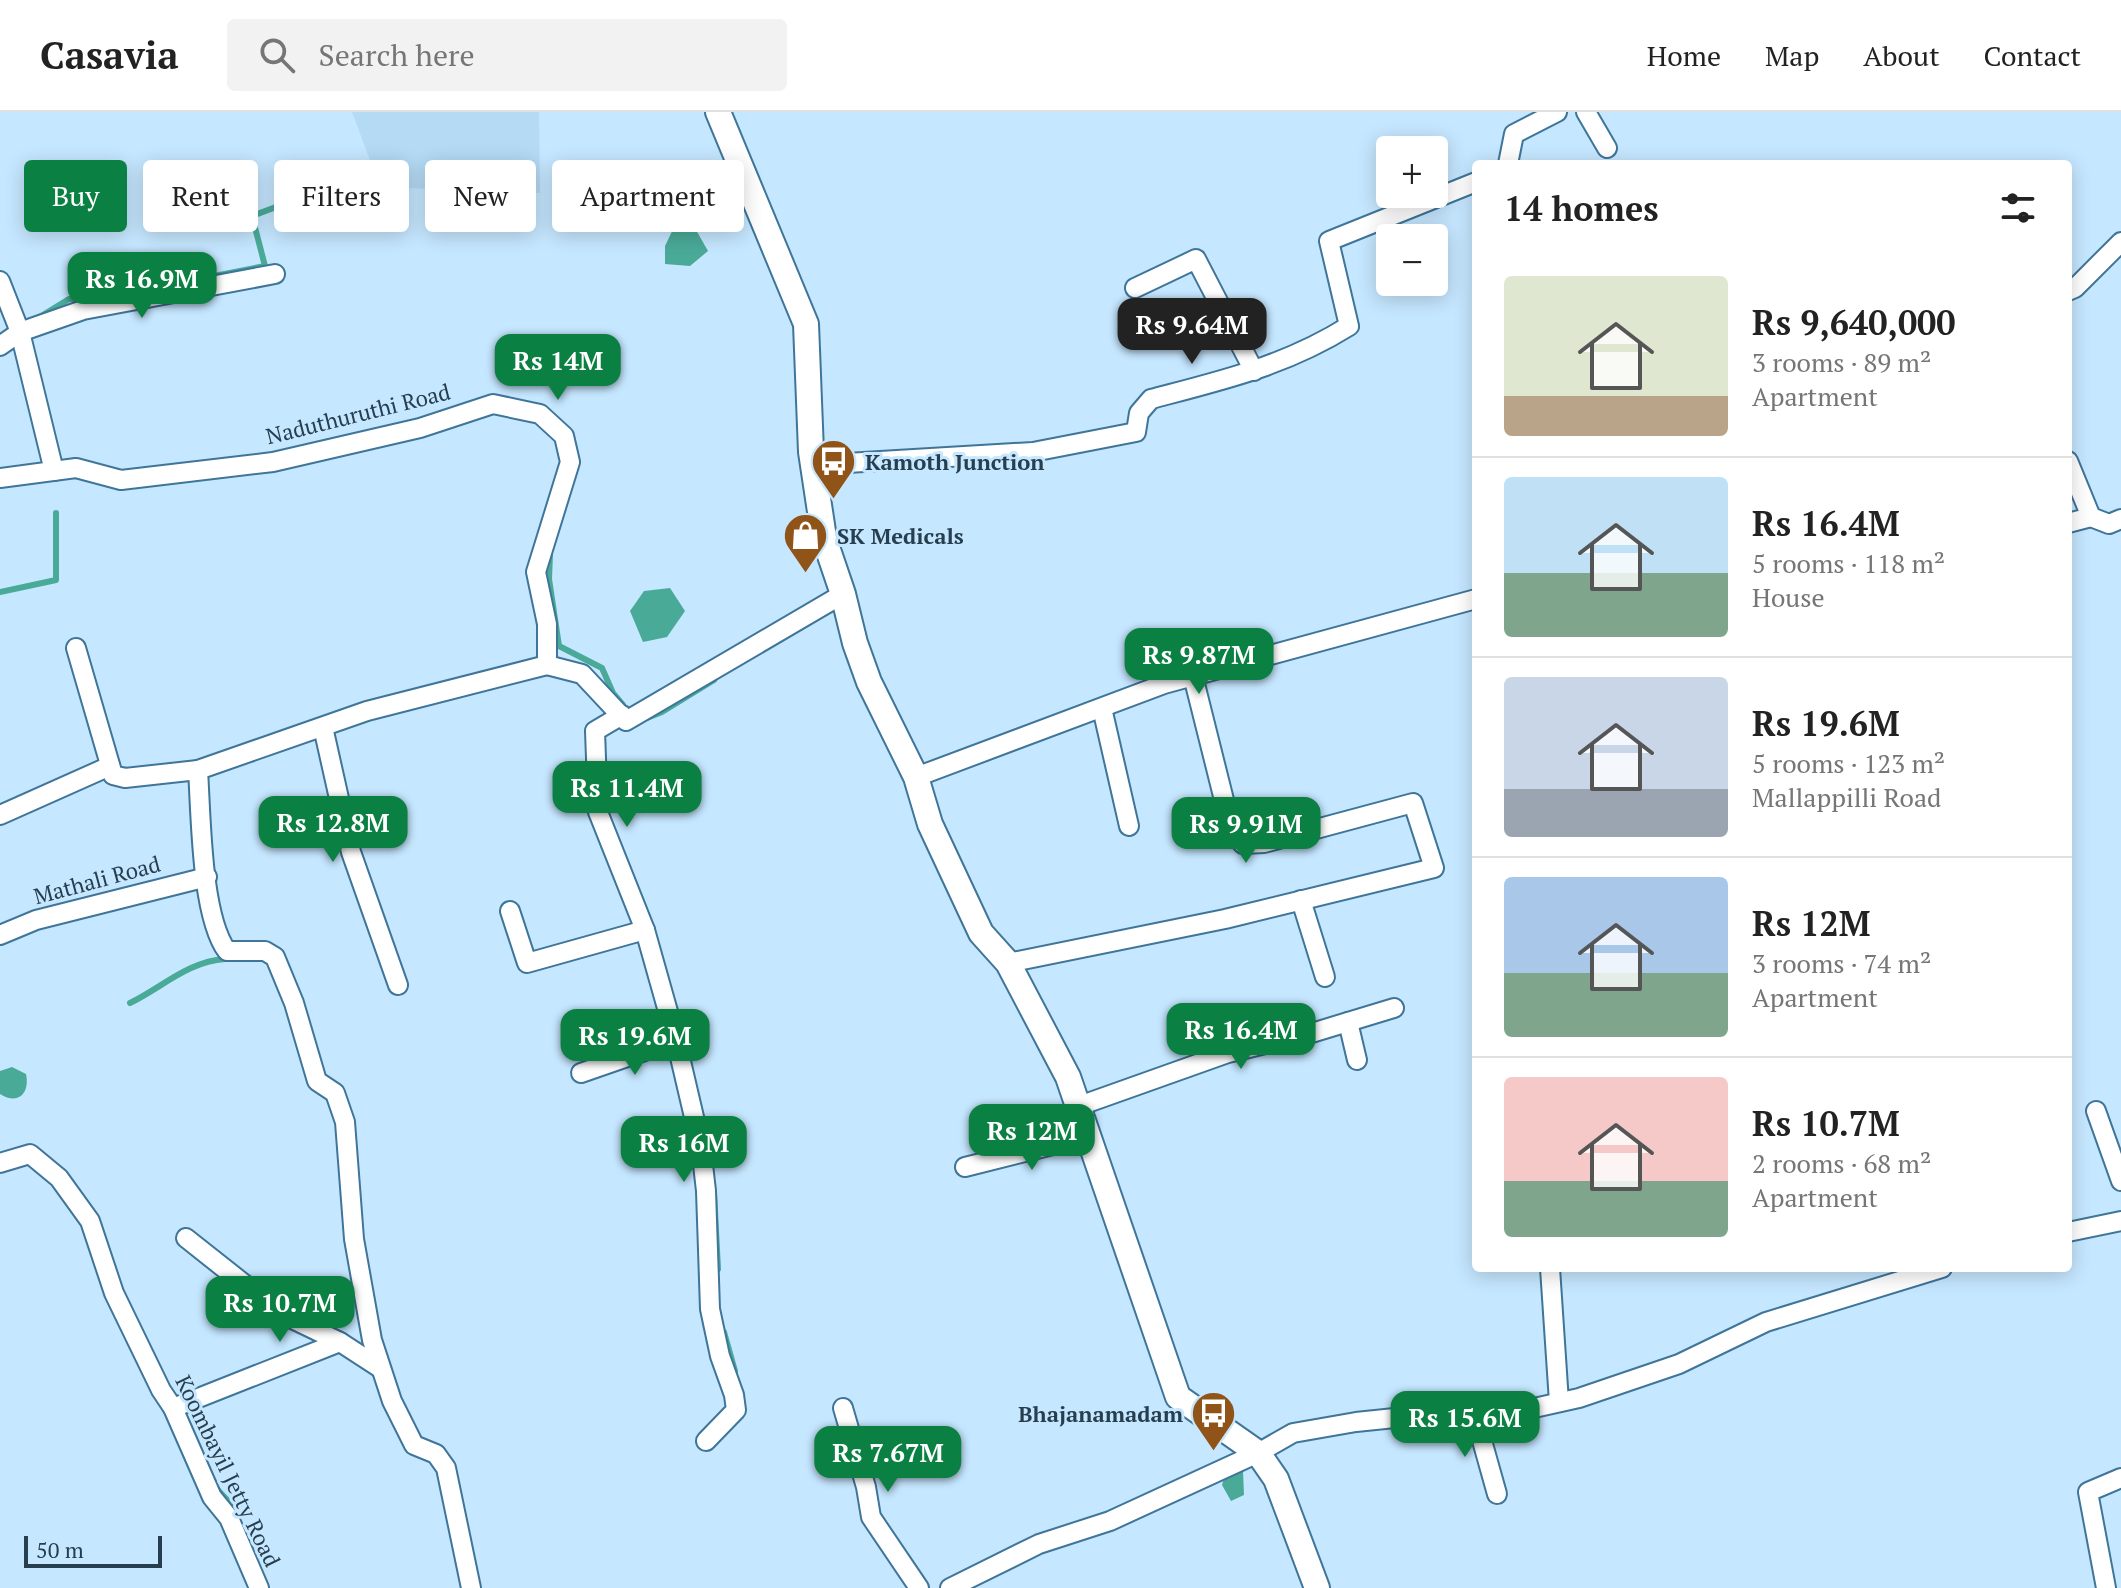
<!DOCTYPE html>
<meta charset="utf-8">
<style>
:root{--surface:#fff;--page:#f2f2f2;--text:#222;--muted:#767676;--line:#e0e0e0;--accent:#0b8043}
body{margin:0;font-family:"PT Serif",serif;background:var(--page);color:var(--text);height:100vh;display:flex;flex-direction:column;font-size:30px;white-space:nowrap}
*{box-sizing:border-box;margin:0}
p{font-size:26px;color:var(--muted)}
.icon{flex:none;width:44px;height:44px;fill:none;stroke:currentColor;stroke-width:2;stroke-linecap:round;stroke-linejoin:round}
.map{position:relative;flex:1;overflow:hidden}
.drawer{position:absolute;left:1472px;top:48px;width:600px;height:1112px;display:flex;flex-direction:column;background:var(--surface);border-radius:8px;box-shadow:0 4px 20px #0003}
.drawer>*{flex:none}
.hud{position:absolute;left:24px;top:48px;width:760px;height:72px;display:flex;gap:16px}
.buttons{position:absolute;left:1376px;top:24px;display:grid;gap:16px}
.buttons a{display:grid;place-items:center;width:72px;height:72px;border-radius:8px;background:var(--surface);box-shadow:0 4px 20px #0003;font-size:40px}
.scale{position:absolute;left:24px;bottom:20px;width:138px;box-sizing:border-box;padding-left:8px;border:4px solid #273e4e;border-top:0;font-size:22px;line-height:28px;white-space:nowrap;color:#273e4e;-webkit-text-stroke:6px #c5e7ff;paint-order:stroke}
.price{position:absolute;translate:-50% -68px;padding:0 18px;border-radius:16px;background:var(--accent);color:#fff;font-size:26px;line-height:52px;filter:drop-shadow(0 2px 4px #0008)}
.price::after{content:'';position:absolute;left:50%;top:48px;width:24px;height:18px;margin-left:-12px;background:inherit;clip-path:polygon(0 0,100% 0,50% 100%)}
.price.current{background:#222;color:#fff}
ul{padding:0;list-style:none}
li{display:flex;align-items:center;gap:24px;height:200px;padding:0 32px}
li+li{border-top:2px solid var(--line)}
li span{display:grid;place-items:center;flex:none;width:224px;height:160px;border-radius:8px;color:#555}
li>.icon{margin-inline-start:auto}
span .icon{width:96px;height:96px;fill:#fffc;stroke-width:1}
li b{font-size:34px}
h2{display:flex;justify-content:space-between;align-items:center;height:96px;padding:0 32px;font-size:34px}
.chip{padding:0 28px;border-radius:8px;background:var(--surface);box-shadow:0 4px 20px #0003;font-size:28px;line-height:72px}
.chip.current{background:var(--accent);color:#fff}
header{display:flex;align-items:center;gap:48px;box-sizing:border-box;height:112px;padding:0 40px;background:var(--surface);border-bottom:2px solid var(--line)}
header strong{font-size:38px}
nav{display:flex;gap:44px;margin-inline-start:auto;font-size:28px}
.search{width:560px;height:72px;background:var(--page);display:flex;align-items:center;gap:20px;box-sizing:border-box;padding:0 28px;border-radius:8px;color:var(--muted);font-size:30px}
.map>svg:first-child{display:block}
.built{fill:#b4daf4}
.water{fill:#4aaa98}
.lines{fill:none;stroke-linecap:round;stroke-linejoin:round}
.stream{stroke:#4aaa98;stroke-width:6}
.minor-casing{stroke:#3f7599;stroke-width:22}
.secondary-casing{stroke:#3f7599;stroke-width:28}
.minor{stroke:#fff;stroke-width:18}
.secondary{stroke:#fff;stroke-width:24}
.labels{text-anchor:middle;stroke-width:6;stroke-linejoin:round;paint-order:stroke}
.street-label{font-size:22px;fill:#273e4e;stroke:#c5e7ff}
.poi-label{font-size:22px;font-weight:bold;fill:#273e4e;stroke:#c5e7ff;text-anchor:start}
</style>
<header>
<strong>Casavia</strong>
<div class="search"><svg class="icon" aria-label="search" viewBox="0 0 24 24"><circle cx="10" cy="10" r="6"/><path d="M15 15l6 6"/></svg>Search here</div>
<nav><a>Home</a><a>Map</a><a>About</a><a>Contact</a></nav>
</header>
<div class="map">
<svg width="2121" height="1476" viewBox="0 0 2121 1476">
<rect width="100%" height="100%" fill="#c5e7ff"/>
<!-- built -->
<path class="built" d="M 352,0 L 539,0 L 540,81 L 380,75 Z"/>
<!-- water -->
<g class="water">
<path d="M 675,113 L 696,118 L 708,139 L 690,154 L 665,152 L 665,134 Z"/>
<path d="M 670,476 L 685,499 L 667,525 L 643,530 L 630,499 L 644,479 Z"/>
<path d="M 12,955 L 26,962 C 30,980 19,994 0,982 L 0,959 Z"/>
<path d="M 1226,1359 L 1243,1359 L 1244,1383 L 1231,1389 L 1222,1373 Z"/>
</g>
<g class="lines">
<!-- stream -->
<g class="stream">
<path d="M 112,184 L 265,154 L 252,104 L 364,62"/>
<path d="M 38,206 L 69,187 L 98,187"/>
<path d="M 550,442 L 549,467 L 559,534 L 602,556 L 613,581 L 623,593"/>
<path d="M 0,480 L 56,468 L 56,401"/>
<path d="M 647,606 L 662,600 L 714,568"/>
<path d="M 130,891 C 161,876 189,849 225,847 L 227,841"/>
<path d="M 714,1081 L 718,1157"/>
<path d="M 724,1220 L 735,1259"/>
<path d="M 216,1376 L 232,1393 L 235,1402"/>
</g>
<defs>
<g id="minor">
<path d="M 1586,0 L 1607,36"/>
<path d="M 1508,52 L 1514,22 L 1557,0"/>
<path d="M 0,169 L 20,220 L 54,359"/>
<path d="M 1135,176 L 1196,147 L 1254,259"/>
<path d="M 2068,179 L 2075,176 L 2121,130"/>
<path d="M 0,234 L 20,220 L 83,198 L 275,162"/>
<path d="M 2068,349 L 2091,405 L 2109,412 L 2121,407"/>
<path d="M 813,353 L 1033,340 L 1136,320 L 1139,301 L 1151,287 C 1223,268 1285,254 1349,214 L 1329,129 L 1476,70"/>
<path d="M 0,366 L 76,356 L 121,368 L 273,350 L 420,316 L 493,292 L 540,302 L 564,324 L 570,350 L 536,460 L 547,512 L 547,553 L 582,562 L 626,609 L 843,482"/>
<path d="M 2068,411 L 2091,405"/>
<path d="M 76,536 L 113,663 L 125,666 L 198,658"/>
<path d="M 1102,596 L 1129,714"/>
<path d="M 622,603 L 595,619 L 598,700 L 645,818 L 676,928 L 701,1035 L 706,1079 L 710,1197 L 720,1244 L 734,1283 L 736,1298 L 706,1329"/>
<path d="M 323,615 L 351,740 L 398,873"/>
<path d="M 916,665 L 1164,572 L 1476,487"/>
<path d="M 0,703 L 110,654"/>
<path d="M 1301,788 L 1325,865"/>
<path d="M 510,799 L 527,851 L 645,818"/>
<path d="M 0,823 L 36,808 L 207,765"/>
<path d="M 1008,851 L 1225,807 L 1434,756 L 1413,691 L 1264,731 L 1243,732 L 1232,720 L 1193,564"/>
<path d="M 1348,910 L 1357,948"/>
<path d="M 581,961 L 676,928"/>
<path d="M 1079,994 L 1228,941 L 1315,920 L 1394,896"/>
<path d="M 2096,999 L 2121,1069"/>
<path d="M 0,1051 L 30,1042 L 59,1066 L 90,1109 L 114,1181 L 161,1278 L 173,1296 L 212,1385 L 229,1406 L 259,1476"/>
<path d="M 965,1055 L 1089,1024"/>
<path d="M 2068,1120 L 2121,1109"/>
<path d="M 186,1126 L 282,1202 L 340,1230"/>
<path d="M 1550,1156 L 1559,1290"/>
<path d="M 173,1296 L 340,1230 L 380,1256"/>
<path d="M 843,1296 L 866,1375 L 871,1405 L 919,1476"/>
<path d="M 1474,1300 L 1497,1382"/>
<path d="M 471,1476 L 446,1356 L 436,1342 L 414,1333 L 392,1289 L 372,1228 L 354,1127 L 345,1010 L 335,981 L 317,969 L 294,891 L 275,845 L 265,839 L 227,839 C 201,804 201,703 198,658 L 367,599 L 547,553"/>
<path d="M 950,1476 L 1039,1432 L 1110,1409 L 1258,1341 L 1293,1321 L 1356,1310 L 1443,1301 L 1516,1300 L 1579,1286 L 1679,1252 L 1766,1210 L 1942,1156"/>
<path d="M 2106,1476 L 2088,1380 L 2121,1366"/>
</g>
<path id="secondary" d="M 718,0 L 806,212 L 811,340 L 824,426 L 843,482 L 855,531 L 869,570 L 916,665 L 930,712 L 981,821 L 1008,851 L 1068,965 L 1178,1285 L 1258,1341 L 1276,1367 L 1317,1476"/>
</defs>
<!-- minor casing -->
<use href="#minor" class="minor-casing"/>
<!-- secondary casing -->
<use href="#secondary" class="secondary-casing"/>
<!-- minor -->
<use href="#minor" class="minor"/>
<!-- secondary -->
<use href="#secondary" class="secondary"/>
</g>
<!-- icons -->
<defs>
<symbol id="bus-pin" viewBox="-11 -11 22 30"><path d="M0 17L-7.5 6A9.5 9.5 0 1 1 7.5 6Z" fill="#915418" stroke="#c5e7ff"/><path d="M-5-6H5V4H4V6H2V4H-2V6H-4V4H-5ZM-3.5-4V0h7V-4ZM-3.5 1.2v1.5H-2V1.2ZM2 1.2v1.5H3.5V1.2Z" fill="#fff"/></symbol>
<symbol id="shop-pin" viewBox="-11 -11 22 30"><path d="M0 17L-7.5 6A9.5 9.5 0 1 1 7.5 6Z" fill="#915418" stroke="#c5e7ff"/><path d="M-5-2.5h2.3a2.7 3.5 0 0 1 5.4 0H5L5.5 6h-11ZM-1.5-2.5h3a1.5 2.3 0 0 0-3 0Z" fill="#fff"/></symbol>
</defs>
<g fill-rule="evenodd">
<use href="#bus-pin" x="808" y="324" width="51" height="69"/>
<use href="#shop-pin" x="780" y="398" width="51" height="69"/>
<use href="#bus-pin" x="1188" y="1276" width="51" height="69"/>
</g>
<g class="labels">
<!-- street labels -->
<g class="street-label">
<text transform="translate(358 302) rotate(-14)" y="8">Naduthuruthi Road</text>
<text transform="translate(97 768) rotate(-15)" y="8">Mathali Road</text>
<text transform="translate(228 1359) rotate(64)" y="8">Koombayil Jetty Road</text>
</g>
<!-- poi labels -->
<g class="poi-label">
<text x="865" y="358">Kamoth Junction</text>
<text x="837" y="432">SK Medicals</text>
<text x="1183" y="1310" text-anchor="end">Bhajanamadam</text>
</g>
</g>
</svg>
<div class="buttons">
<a>+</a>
<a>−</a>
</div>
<div class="scale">50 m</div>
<b class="price" style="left:142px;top:208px">Rs 16.9M</b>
<b class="price current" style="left:1192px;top:254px">Rs 9.64M</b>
<b class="price" style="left:558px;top:290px">Rs 14M</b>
<b class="price" style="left:1199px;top:584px">Rs 9.87M</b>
<b class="price" style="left:627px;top:717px">Rs 11.4M</b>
<b class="price" style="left:333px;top:752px">Rs 12.8M</b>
<b class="price" style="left:1246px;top:753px">Rs 9.91M</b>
<b class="price" style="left:1241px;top:959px">Rs 16.4M</b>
<b class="price" style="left:635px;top:965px">Rs 19.6M</b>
<b class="price" style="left:1032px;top:1060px">Rs 12M</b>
<b class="price" style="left:684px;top:1072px">Rs 16M</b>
<b class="price" style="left:280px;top:1232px">Rs 10.7M</b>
<b class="price" style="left:1465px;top:1347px">Rs 15.6M</b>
<b class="price" style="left:888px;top:1382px">Rs 7.67M</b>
<div class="hud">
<a class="chip current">Buy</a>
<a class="chip">Rent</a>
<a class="chip">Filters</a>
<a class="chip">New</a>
<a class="chip">Apartment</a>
</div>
<section class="drawer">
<h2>14 homes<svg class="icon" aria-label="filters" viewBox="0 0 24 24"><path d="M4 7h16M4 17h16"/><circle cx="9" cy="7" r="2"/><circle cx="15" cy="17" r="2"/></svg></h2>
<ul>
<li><span style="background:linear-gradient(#dfe7d0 75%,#b9a48a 0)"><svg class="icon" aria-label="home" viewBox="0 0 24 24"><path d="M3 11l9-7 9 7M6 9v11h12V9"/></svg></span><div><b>Rs 9,640,000</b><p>3 rooms · 89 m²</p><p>Apartment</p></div></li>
<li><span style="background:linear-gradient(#bfe0f5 60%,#7fa58c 0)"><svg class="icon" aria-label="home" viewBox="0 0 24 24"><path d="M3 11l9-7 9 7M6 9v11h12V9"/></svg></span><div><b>Rs 16.4M</b><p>5 rooms · 118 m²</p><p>House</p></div></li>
<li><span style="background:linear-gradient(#c9d6e8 70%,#9aa5b1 0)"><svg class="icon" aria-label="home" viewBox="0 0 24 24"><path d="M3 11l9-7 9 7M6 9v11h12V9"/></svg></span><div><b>Rs 19.6M</b><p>5 rooms · 123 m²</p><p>Mallappilli Road</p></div></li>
<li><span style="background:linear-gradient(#a9c7e8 60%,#7fa58c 0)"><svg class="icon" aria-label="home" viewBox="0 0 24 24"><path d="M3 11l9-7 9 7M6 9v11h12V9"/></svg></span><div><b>Rs 12M</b><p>3 rooms · 74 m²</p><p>Apartment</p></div></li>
<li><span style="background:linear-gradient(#f6c9c9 65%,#7fa58c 0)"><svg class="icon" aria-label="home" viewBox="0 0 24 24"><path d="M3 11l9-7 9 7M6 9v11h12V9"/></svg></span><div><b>Rs 10.7M</b><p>2 rooms · 68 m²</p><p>Apartment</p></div></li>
</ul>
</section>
</div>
